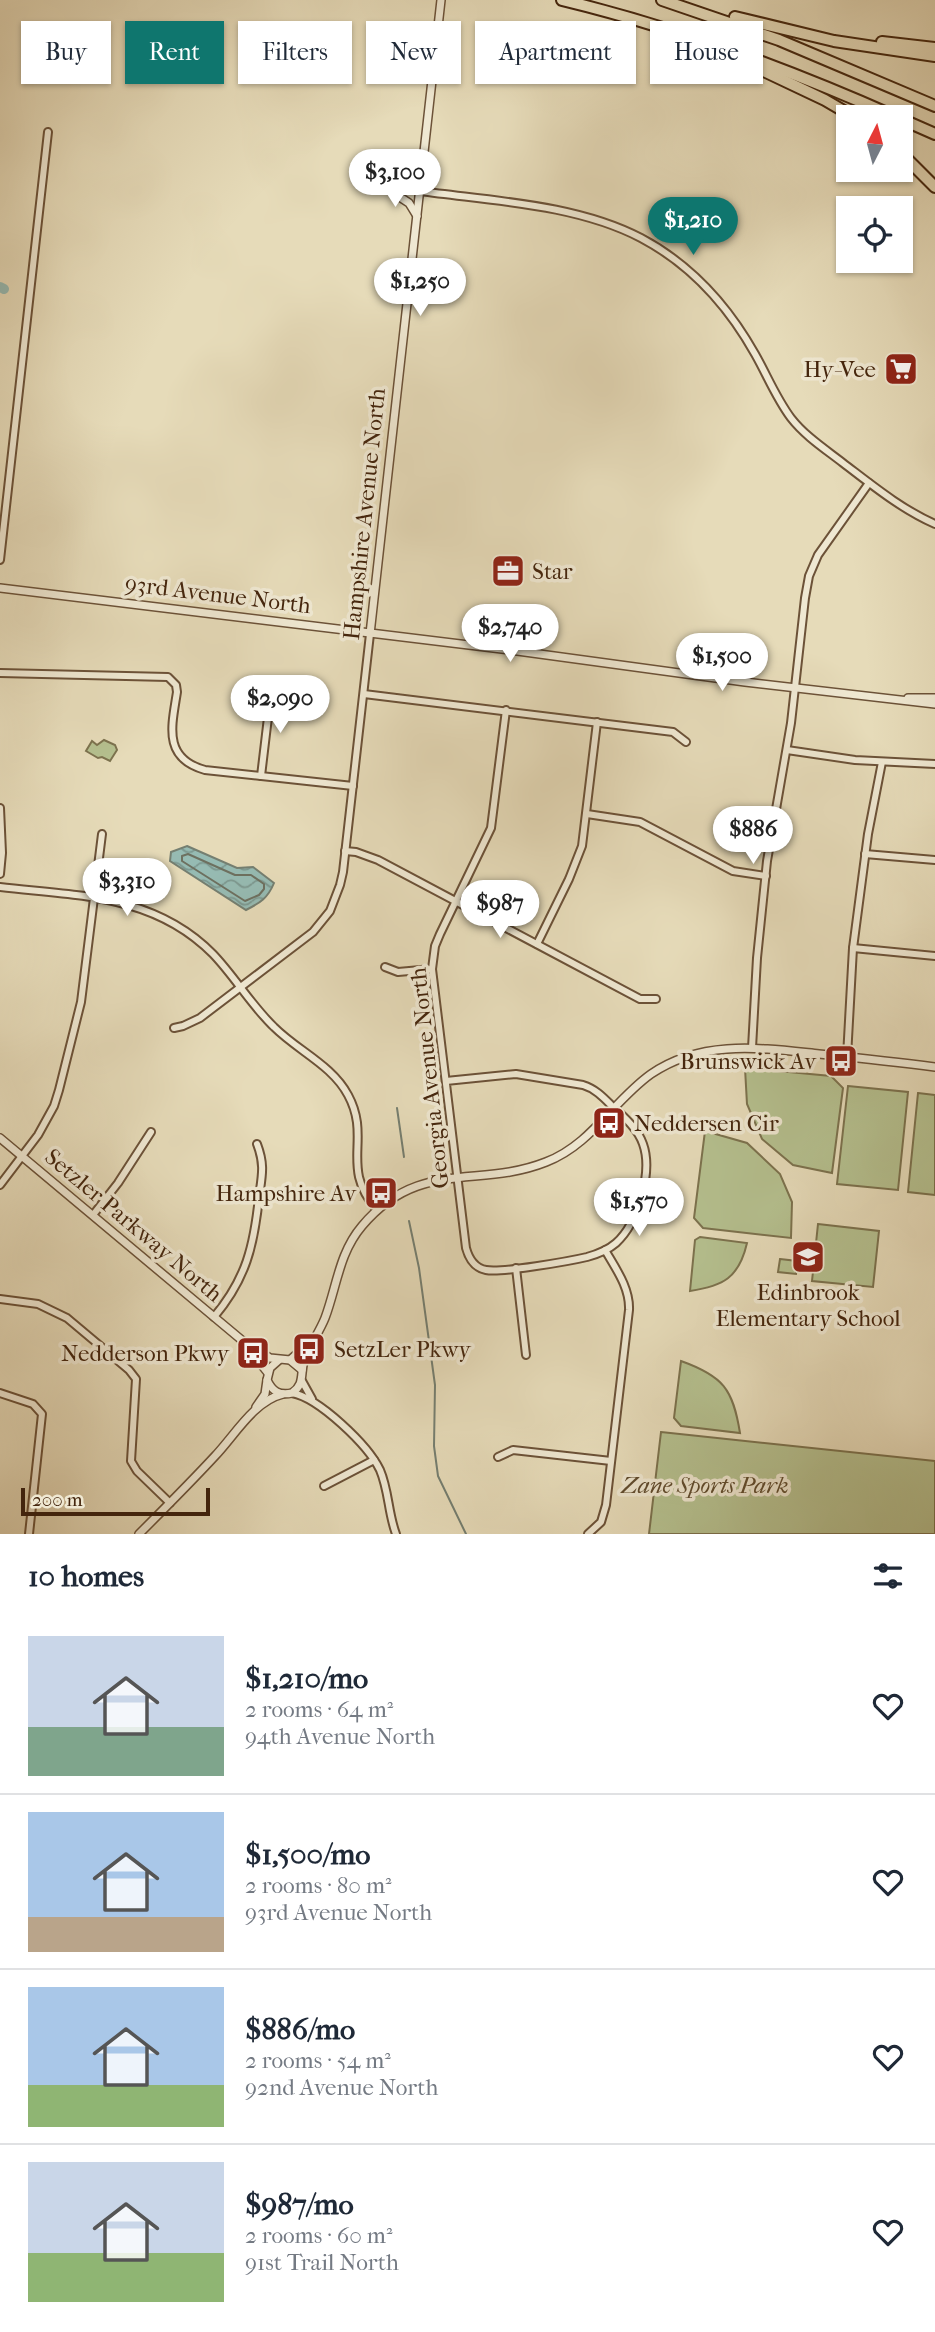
<!DOCTYPE html>
<meta charset="utf-8">
<style>
:root{--surface:#fff;--page:#f6f6f7;--text:#1f2937;--muted:#747a83;--line:#e0e1e3;--accent:#0f766e}
body{margin:0;font-family:"IM FELL French Canon",serif;background:var(--page);color:var(--text);height:100vh;display:flex;flex-direction:column;font-size:26px;white-space:nowrap}
*{box-sizing:border-box;margin:0}
p{font-size:23px;color:var(--muted)}
.icon{flex:none;width:38px;height:38px;fill:none;stroke:currentColor;stroke-width:2;stroke-linecap:round;stroke-linejoin:round}
.map{position:relative;height:1534px;overflow:hidden}
.sheet{display:flex;flex-direction:column;background:var(--surface);flex:1}
.sheet>*{flex:none}
.banner{position:absolute;left:21px;top:21px;width:894px;height:63px;display:flex;gap:14px}
.needle{width:46px;rotate:6deg}
.buttons{position:absolute;left:836px;top:105px;display:grid;gap:14px}
.buttons a{display:grid;place-items:center;width:77px;height:77px;border-radius:0px;background:var(--surface);box-shadow:0 2px 5px #0004;font-size:35px}
.scale{position:absolute;left:21px;bottom:18px;width:189px;box-sizing:border-box;padding-left:7px;border:4px solid #44250d;border-top:0;font-size:19px;line-height:24px;white-space:nowrap;color:#44250d;-webkit-text-stroke:5px #efe8d2;paint-order:stroke}
.price{position:absolute;translate:-50% -60px;padding:0 16px;border-radius:24px;background:#fff;color:#222;font-size:23px;line-height:46px;filter:drop-shadow(0 2px 4px #0008)}
.price::after{content:'';position:absolute;left:50%;top:42px;width:21px;height:16px;margin-left:-10px;background:inherit;clip-path:polygon(0 0,100% 0,50% 100%)}
.price.on{background:var(--accent);color:#fff}
ul{padding:0;list-style:none}
li{display:flex;align-items:center;gap:21px;height:175px;padding:0 28px}
li+li{border-top:2px solid var(--line)}
li span{display:grid;place-items:center;flex:none;width:196px;height:140px;border-radius:0px;color:#555}
li>.icon{margin-inline-start:auto}
span .icon{width:84px;height:84px;fill:#fffc;stroke-width:1}
li b{font-size:30px}
h2{display:flex;justify-content:space-between;align-items:center;height:84px;padding:0 28px;font-size:30px}
.tag{padding:0 24px;border-radius:0px;background:var(--surface);box-shadow:0 2px 5px #0004;font-size:24px;line-height:63px}
.tag.on{background:var(--accent);color:#fff}
.map>svg:first-child{display:block}
.park{fill:#b5c08f;stroke:#7c724e;stroke-width:2}
.water{fill:url(#water-waves);stroke:#757f71;stroke-width:2}
.lines{fill:none;stroke-linecap:round;stroke-linejoin:round}
.shore{stroke:#6d7060;stroke-width:2}
.stream{stroke:#757f71;stroke-width:2}
.river{stroke:#96bbb3;stroke-width:10}
.minor-casing{stroke:#6c5238;stroke-width:10}
.tertiary-casing{stroke:#6c5238;stroke-width:10}
.motorway-casing{stroke:#44250d;stroke-width:14}
.minor{stroke:#efe8d2;stroke-width:6}
.tertiary{stroke:#efe8d2;stroke-width:7}
.motorway{stroke:#e6dbb9;stroke-width:10}
.labels{text-anchor:middle;stroke-width:7;stroke-linejoin:round;paint-order:stroke}
.poi-label{font-size:23px;fill:#44250d;stroke:#efe8d2;text-anchor:end}
.street-label{font-size:23px;fill:#44250d;stroke:#efe8d2}
.park-label{font-size:23px;font-style:italic;fill:#604c2e;stroke:#efe8d2}
</style>
<div class="map">
<svg width="935" height="1534" viewBox="0 0 935 1534">
<defs>
<pattern id="water-waves" width="16" height="10" patternUnits="userSpaceOnUse" patternTransform="scale(1.75)"><rect width="16" height="10" fill="#96bbb3"/><path d="M0 5q4-4 8 0t8 0" fill="none" stroke="#7c9890"/></pattern>
</defs>
<rect width="100%" height="100%" fill="#e6dbb9"/>
<filter id="stains"><feTurbulence type="fractalNoise" baseFrequency=".00286" numOctaves="4"/><feColorMatrix values="0 0 0 0 .2 0 0 0 0 .09 0 0 0 0 .02 0 0 0 .5 -.17"/></filter>
<radialGradient id="worn" r=".72"><stop offset=".6" stop-color="#630" stop-opacity="0"/><stop offset="1" stop-color="#630" stop-opacity=".3"/></radialGradient>
<!-- park -->
<g class="park">
<path d="M 104,740 L 115,745 L 117,750 L 110,761 L 102,757 L 98,758 L 86,751 L 92,741 L 97,745 Z"/>
<path d="M 745,1068 L 831,1076 L 843,1088 L 832,1173 L 793,1165 L 762,1139 L 747,1104 Z"/>
<path d="M 848,1086 L 908,1092 L 898,1190 L 837,1184 Z"/>
<path d="M 918,1093 L 935,1095 L 935,1195 L 908,1192 Z"/>
<path d="M 705,1131 L 747,1143 L 780,1174 L 792,1202 L 791,1238 L 703,1228 L 694,1218 Z"/>
<path d="M 818,1224 L 879,1231 L 873,1287 L 812,1281 Z"/>
<path d="M 700,1237 L 747,1243 C 739,1278 723,1286 690,1291 L 695,1240 Z"/>
<path d="M 780,1259 L 797,1261 L 796,1274 L 778,1272 Z"/>
<path d="M 681,1361 C 723,1376 733,1389 740,1433 L 681,1426 L 674,1418 Z"/>
<path d="M 661,1432 L 935,1461 L 935,1534 L 649,1534 Z"/>
</g>
<!-- water -->
<path class="water" d="M 187,846 L 237,868 L 253,867 L 274,883 C 268,898 260,903 246,910 L 170,861 L 171,852 Z"/>
<g class="lines">
<!-- shore -->
<path class="shore" d="M 188,854 L 235,875 L 251,875 L 264,884 L 264,889 L 259,895 L 245,901 L 182,861 L 182,856 Z"/>
<!-- stream -->
<g class="stream">
<path d="M 397,1108 L 404,1157"/>
<path d="M 409,1221 L 419,1268 L 435,1385 L 434,1446 L 438,1476 L 466,1534"/>
</g>
<!-- river -->
<path class="river" d="M 0,287 L 4,289"/>
<defs>
<g id="minor">
<path d="M 420,191 C 492,201 576,204 641,238 C 690,264 728,306 755,354 C 767,375 776,398 791,418 C 805,436 825,449 843,463 C 872,485 901,509 935,524"/>
<path d="M 0,560 L 48,132"/>
<path d="M 0,673 L 168,677 L 176,685 L 177,692 C 172,725 162,758 205,770 L 353,786"/>
<path d="M 364,694 L 673,732 L 686,742"/>
<path d="M 787,750 L 855,760 L 935,764"/>
<path d="M 261,776 L 269,709 L 268,693"/>
<path d="M 0,808 L 2,853 L 0,874"/>
<path d="M 587,814 L 640,822 L 733,871 L 766,876"/>
<path d="M 345,851 L 356,852 L 378,860 L 640,999 L 656,999"/>
<path d="M 865,854 L 935,860"/>
<path d="M 0,887 C 78,896 154,894 213,954 C 235,977 251,1005 274,1027 C 298,1051 332,1065 348,1095 C 372,1139 339,1167 377,1210"/>
<path d="M 537,944 L 569,879 L 582,846 L 597,722"/>
<path d="M 853,948 L 935,956"/>
<path d="M 385,967 L 398,972 L 432,969"/>
<path d="M 174,1028 L 183,1026 L 200,1018 L 313,932 L 330,911 L 340,885 L 343,872 L 370,634"/>
<path d="M 752,1048 L 757,958 L 767,861 L 791,723 L 805,598 L 809,576 L 818,555 L 869,483"/>
<path d="M 847,1057 L 853,948 L 868,834 L 882,762"/>
<path d="M 446,1081 L 516,1074 L 583,1085 C 596,1089 604,1098 613,1107 C 624,1117 638,1129 643,1144 C 653,1172 638,1223 616,1243 C 608,1250 598,1254 587,1257 C 570,1261 502,1273 486,1270 C 475,1268 469,1259 466,1248 L 432,969 L 435,946 L 440,934 L 491,828 L 506,710"/>
<path d="M 0,1185 L 38,1135 L 54,1106 L 59,1090 L 81,1002 L 102,834"/>
<path d="M 93,1215 L 118,1183 L 151,1132"/>
<path d="M 516,1268 L 526,1355"/>
<path d="M 0,1299 L 38,1304 L 67,1318 L 129,1370 L 136,1379 L 131,1461 L 137,1471 L 170,1503"/>
<path d="M 214,1317 C 246,1279 254,1246 259,1197 C 262,1175 265,1165 257,1144"/>
<path d="M 302,1381 L 312,1399"/>
<path d="M 0,1393 L 33,1404 L 42,1414 L 29,1534"/>
<path d="M 292,1393 C 319,1398 368,1445 380,1470 C 389,1491 388,1513 396,1534"/>
<path d="M 498,1457 L 513,1450 L 611,1461"/>
<path d="M 324,1486 L 374,1460"/>
<path d="M 588,1534 L 601,1522 L 606,1505 L 629,1310 C 630,1288 616,1269 605,1250"/>
</g>
<g id="tertiary">
<path d="M 386,188 L 409,203 L 417,216"/>
<path d="M 0,588 L 510,650 L 745,682 L 935,704"/>
<path d="M 370,634 L 441,0"/>
<path d="M 908,698 L 935,698"/>
<path d="M 0,1138 L 244,1342 L 270,1358 L 290,1360 L 302,1370"/>
<path d="M 249,1349 L 268,1373"/>
<path d="M 279,1360 L 270,1368 L 267,1380 C 272,1391 279,1396 292,1393 C 305,1384 300,1374 304,1361 C 309,1346 319,1333 325,1318 C 337,1286 339,1253 362,1226 C 419,1158 478,1189 546,1162 C 591,1145 613,1101 651,1074 C 702,1039 761,1048 819,1054 C 858,1058 896,1062 935,1067"/>
<path d="M 290,1360 L 309,1343"/>
<path d="M 256,1407 L 265,1394 L 267,1380"/>
<path d="M 139,1534 C 165,1508 191,1482 215,1456 C 235,1435 254,1401 283,1394"/>
</g>
<g id="motorway">
<path d="M 562,0 C 678,28 788,69 896,117"/>
<path d="M 662,0 L 779,40 L 935,106"/>
<path d="M 735,17 L 834,41 L 935,56"/>
<path d="M 882,42 L 935,48"/>
<path d="M 747,63 L 825,100 L 854,117"/>
<path d="M 901,119 L 935,134"/>
<path d="M 901,153 L 935,187"/>
</g>
</defs>
<!-- minor casing -->
<use href="#minor" class="minor-casing"/>
<!-- tertiary casing -->
<use href="#tertiary" class="tertiary-casing"/>
<!-- motorway casing -->
<use href="#motorway" class="motorway-casing"/>
<!-- minor -->
<use href="#minor" class="minor"/>
<!-- tertiary -->
<use href="#tertiary" class="tertiary"/>
<!-- motorway -->
<use href="#motorway" class="motorway"/>
</g>
<!-- icons -->
<defs>
<symbol id="supermarket-square" viewBox="-11 -11 22 22"><rect x="-9" y="-9" width="18" height="18" rx="4" fill="#8f2418" stroke="#efe8d2"/><path d="M-6-5.5h2.5l.6 2H6L4.5 2H-2.5L-4.4-4H-6ZM-1.5 3.2a1.3 1.3 0 1 0 .1 0ZM3 3.2a1.3 1.3 0 1 0 .1 0Z" fill="#fff"/></symbol>
<symbol id="office-square" viewBox="-11 -11 22 22"><rect x="-9" y="-9" width="18" height="18" rx="4" fill="#8f2418" stroke="#efe8d2"/><path d="M-6-3h4V-5.5h4V-3h4V5H-6ZM-1-4.5V-3h2v-1.5ZM-6 0V1H6V0Z" fill="#fff"/></symbol>
<symbol id="bus-square" viewBox="-11 -11 22 22"><rect x="-9" y="-9" width="18" height="18" rx="4" fill="#8f2418" stroke="#efe8d2"/><path d="M-5-6H5V4H4V6H2V4H-2V6H-4V4H-5ZM-3.5-4V0h7V-4ZM-3.5 1.2v1.5H-2V1.2ZM2 1.2v1.5H3.5V1.2Z" fill="#fff"/></symbol>
<symbol id="school-square" viewBox="-11 -11 22 22"><rect x="-9" y="-9" width="18" height="18" rx="4" fill="#8f2418" stroke="#efe8d2"/><path d="M0-5L7-2L0 1L-7-2ZM-4 1L0 2.5L4 1V4Q0 6-4 4Z" fill="#fff"/></symbol>
</defs>
<g fill-rule="evenodd">
<use href="#supermarket-square" x="882" y="350" width="38" height="38"/>
<use href="#office-square" x="489" y="552" width="38" height="38"/>
<use href="#bus-square" x="822" y="1042" width="38" height="38"/>
<use href="#bus-square" x="590" y="1104" width="38" height="38"/>
<use href="#bus-square" x="362" y="1174" width="38" height="38"/>
<use href="#school-square" x="789" y="1238" width="38" height="38"/>
<use href="#bus-square" x="290" y="1330" width="38" height="38"/>
<use href="#bus-square" x="234" y="1334" width="38" height="38"/>
</g>
<g class="labels">
<!-- poi labels -->
<g class="poi-label">
<text x="876" y="377">Hy-Vee</text>
<text x="532" y="579" text-anchor="start">Star</text>
<text x="816" y="1069">Brunswick Av</text>
<text x="634" y="1131" text-anchor="start">Neddersen Cir</text>
<text x="356" y="1201">Hampshire Av</text>
<text x="808" y="1300" text-anchor="middle">Edinbrook<tspan x="808" dy="26">Elementary School</tspan></text>
<text x="334" y="1357" text-anchor="start">SetzLer Pkwy</text>
<text x="229" y="1361">Nedderson Pkwy</text>
</g>
<!-- street labels -->
<g class="street-label">
<text transform="translate(364 514) rotate(-84)" y="8">Hampshire Avenue North</text>
<text transform="translate(218 594) rotate(7)" y="8">93rd Avenue North</text>
<text transform="translate(429 1078) rotate(-96)" y="8">Georgia Avenue North</text>
<text transform="translate(134 1225) rotate(40)" y="8">Setzler Parkway North</text>
</g>
<!-- park labels -->
<g class="park-label">
<text x="705" y="1493">Zane Sports Park</text>
</g>
</g>
<rect width="100%" height="100%" filter="url(#stains)"/>
<rect width="100%" height="100%" fill="url(#worn)"/>
</svg>
<div class="buttons">
<a><svg class="needle" viewBox="-14 -14 28 28"><path d="M0-13l5 13h-10z" fill="#e53935"/><path d="M0 13l5-13h-10z" fill="#747a83"/></svg></a>
<a><svg class="icon" aria-label="locate" viewBox="0 0 24 24"><circle cx="12" cy="12" r="6"/><path d="M12 2v4M12 18v4M2 12h4M18 12h4"/></svg></a>
</div>
<div class="scale">200 m</div>
<b class="price" style="left:395px;top:209px">$3,100</b>
<b class="price on" style="left:693px;top:257px">$1,210</b>
<b class="price" style="left:420px;top:318px">$1,250</b>
<b class="price" style="left:510px;top:664px">$2,740</b>
<b class="price" style="left:722px;top:693px">$1,500</b>
<b class="price" style="left:280px;top:735px">$2,090</b>
<b class="price" style="left:753px;top:866px">$886</b>
<b class="price" style="left:127px;top:918px">$3,310</b>
<b class="price" style="left:500px;top:940px">$987</b>
<b class="price" style="left:639px;top:1238px">$1,570</b>
<div class="banner">
<a class="tag">Buy</a>
<a class="tag on">Rent</a>
<a class="tag">Filters</a>
<a class="tag">New</a>
<a class="tag">Apartment</a>
<a class="tag">House</a>
</div>
</div>
<section class="sheet">
<h2>10 homes<svg class="icon" aria-label="filters" viewBox="0 0 24 24"><path d="M4 7h16M4 17h16"/><circle cx="9" cy="7" r="2"/><circle cx="15" cy="17" r="2"/></svg></h2>
<ul>
<li><span style="background:linear-gradient(#c9d6e8 65%,#7fa58c 0)"><svg class="icon" aria-label="home" viewBox="0 0 24 24"><path d="M3 11l9-7 9 7M6 9v11h12V9"/></svg></span><div><b>$1,210/mo</b><p>2 rooms · 64 m²</p><p>94th Avenue North</p></div><svg class="icon" aria-label="heart" viewBox="0 0 24 24"><path d="M12 20l-8-8c-3-5 5-10 8-4 3-6 11-1 8 4z"/></svg></li>
<li><span style="background:linear-gradient(#a9c7e8 75%,#b9a48a 0)"><svg class="icon" aria-label="home" viewBox="0 0 24 24"><path d="M3 11l9-7 9 7M6 9v11h12V9"/></svg></span><div><b>$1,500/mo</b><p>2 rooms · 80 m²</p><p>93rd Avenue North</p></div><svg class="icon" aria-label="heart" viewBox="0 0 24 24"><path d="M12 20l-8-8c-3-5 5-10 8-4 3-6 11-1 8 4z"/></svg></li>
<li><span style="background:linear-gradient(#a9c7e8 70%,#8fb573 0)"><svg class="icon" aria-label="home" viewBox="0 0 24 24"><path d="M3 11l9-7 9 7M6 9v11h12V9"/></svg></span><div><b>$886/mo</b><p>2 rooms · 54 m²</p><p>92nd Avenue North</p></div><svg class="icon" aria-label="heart" viewBox="0 0 24 24"><path d="M12 20l-8-8c-3-5 5-10 8-4 3-6 11-1 8 4z"/></svg></li>
<li><span style="background:linear-gradient(#c9d6e8 65%,#8fb573 0)"><svg class="icon" aria-label="home" viewBox="0 0 24 24"><path d="M3 11l9-7 9 7M6 9v11h12V9"/></svg></span><div><b>$987/mo</b><p>2 rooms · 60 m²</p><p>91st Trail North</p></div><svg class="icon" aria-label="heart" viewBox="0 0 24 24"><path d="M12 20l-8-8c-3-5 5-10 8-4 3-6 11-1 8 4z"/></svg></li>
</ul>
</section>
